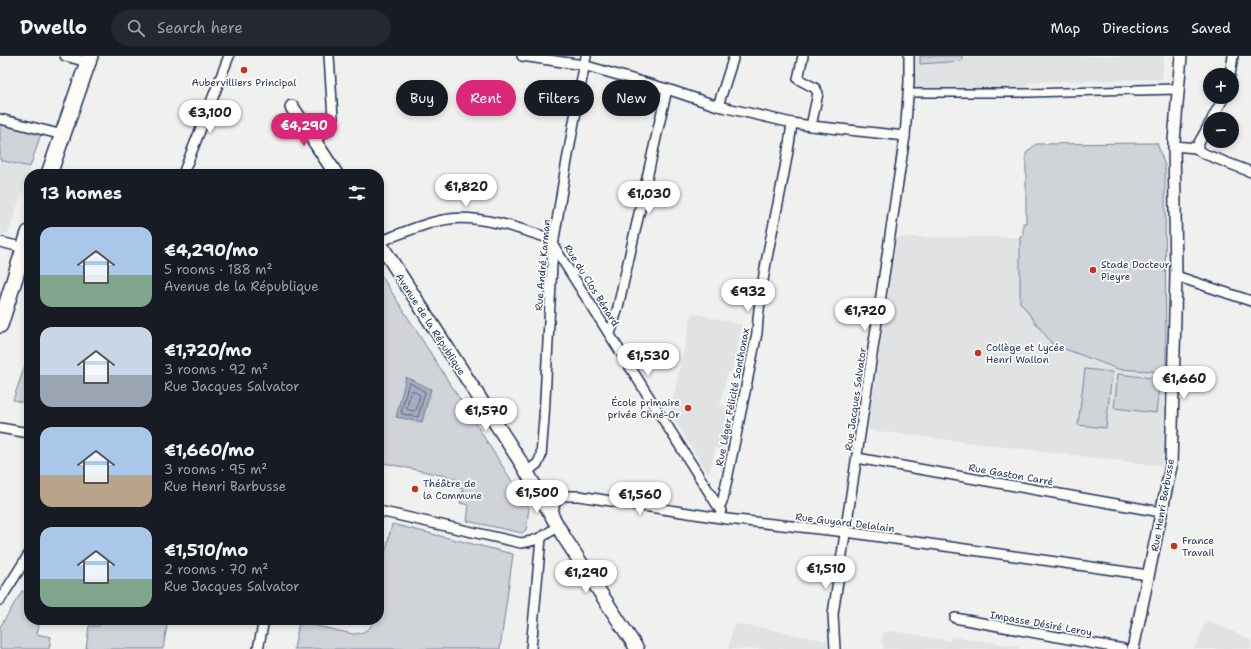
<!DOCTYPE html>
<meta charset="utf-8">
<style>
:root{--surface:#171b24;--page:#242831;--text:#f1f3f6;--muted:#9ea1a6;--line:#363941;--accent:#db2777}
body{margin:0;font-family:"Shantell Sans",sans-serif;background:var(--page);color:var(--text);height:100vh;display:flex;flex-direction:column;font-size:15px;white-space:nowrap}
*{box-sizing:border-box;margin:0}
p{font-size:13px;color:var(--muted)}
.icon{flex:none;width:22px;height:22px;fill:none;stroke:currentColor;stroke-width:2;stroke-linecap:round;stroke-linejoin:round}
.map{position:relative;flex:1;overflow:hidden}
.panel{position:absolute;left:24px;top:113px;width:360px;height:456px;display:flex;flex-direction:column;background:var(--surface);border-radius:16px;box-shadow:0 2px 6px #0003}
.panel>*{flex:none}
.hud{position:absolute;left:396px;top:24px;width:380px;height:36px;display:flex;gap:8px}
.controls{position:absolute;left:1203px;top:12px;display:grid;gap:8px}
.controls a{display:grid;place-items:center;width:36px;height:36px;border-radius:50%;background:var(--surface);box-shadow:0 2px 6px #0003;font-size:20px}
.price{position:absolute;translate:-50% -34px;padding:0 9px;border-radius:14px;background:#fff;color:#222;font-size:13px;line-height:26px;filter:drop-shadow(0 1px 2px #0008)}
.price::after{content:'';position:absolute;left:50%;top:24px;width:12px;height:9px;margin-left:-6px;background:inherit;clip-path:polygon(0 0,100% 0,50% 100%)}
.price.current{background:var(--accent);color:#fff}
ul{padding:0;list-style:none}
li{display:flex;align-items:center;gap:12px;height:100px;padding:0 16px}
li span{display:grid;place-items:center;flex:none;width:112px;height:80px;border-radius:12px;color:#555}
li>.icon{margin-inline-start:auto}
span .icon{width:48px;height:48px;fill:#fffc;stroke-width:1}
li b{font-size:17px}
h2{display:flex;justify-content:space-between;align-items:center;height:48px;padding:0 16px;font-size:17px}
.tag{padding:0 14px;border-radius:18px;background:var(--surface);box-shadow:0 2px 6px #0003;font-size:14px;line-height:36px}
.tag.current{background:var(--accent);color:#fff}
header{display:flex;align-items:center;gap:24px;box-sizing:border-box;height:56px;padding:0 20px;background:var(--surface);border-bottom:1px solid var(--line)}
header strong{font-size:19px}
nav{display:flex;gap:22px;margin-inline-start:auto;font-size:14px}
.search{width:280px;height:36px;background:var(--page);display:flex;align-items:center;gap:10px;box-sizing:border-box;padding:0 14px;border-radius:22px;color:var(--muted);font-size:15px}
.map>svg:first-child{display:block}
.built{fill:#e0e2e3}
.green{fill:#d0d3d8;stroke:#76819b}
.water{fill:#a7adbd;stroke:#6f7b97}
.lines{fill:none;stroke-linecap:round;stroke-linejoin:round}
.shore{stroke:#536184;stroke-width:1}
.pedestrian-casing{stroke:#1b2f5e;stroke-width:10}
.minor-casing{stroke:#1b2f5e;stroke-width:12}
.tertiary-casing{stroke:#1b2f5e;stroke-width:14}
.secondary-casing{stroke:#1b2f5e;stroke-width:16}
.primary-casing{stroke:#1b2f5e;stroke-width:18}
.pedestrian{stroke:#fdfcf7;stroke-width:7}
.minor{stroke:#fdfcf7;stroke-width:9}
.tertiary{stroke:#fdfcf7;stroke-width:11}
.secondary{stroke:#fdfcf7;stroke-width:13}
.primary{stroke:#fdfcf7;stroke-width:15}
.poi-dot{fill:#c8321e;stroke:#fdfcf7;stroke-width:1.5}
.labels{text-anchor:middle;stroke-width:3.5;stroke-linejoin:round;paint-order:stroke}
.poi-label{font-size:10px;fill:#1b2f5e;stroke:#fdfcf7;text-anchor:start}
.street-label{font-size:10px;fill:#1b2f5e;stroke:#fdfcf7}
</style>
<header>
<strong>Dwello</strong>
<div class="search"><svg class="icon" aria-label="search" viewBox="0 0 24 24"><circle cx="10" cy="10" r="6"/><path d="M15 15l6 6"/></svg>Search here</div>
<nav><a>Map</a><a>Directions</a><a>Saved</a></nav>
</header>
<div class="map">
<svg width="1251" height="593" viewBox="0 0 1251 593">
<rect width="100%" height="100%" fill="#f0f0ee"/>
<filter id="ink" filterUnits="userSpaceOnUse"><feTurbulence type="fractalNoise" baseFrequency=".025" numOctaves="2"/><feDisplacementMap in="SourceGraphic" scale="8" xChannelSelector="R" yChannelSelector="G"/><feConvolveMatrix kernelMatrix="1 2 1 2 8 2 1 2 1" color-interpolation-filters="sRGB"/></filter>
<g filter="url(#ink)">
<!-- built -->
<g class="built">
<path d="M 915,0 L 1164,0 L 1162,23 L 1028,26 L 1028,34 L 915,34 Z"/>
<path d="M 0,104 L 30,111 L 9,176 L 2,179 L 0,179 Z"/>
<path d="M 908,181 L 1020,181 L 1020,246 L 1052,288 L 1118,313 L 1166,316 L 1163,410 L 868,374 L 896,182 Z"/>
<path d="M 692,257 L 742,269 L 731,317 L 727,317 L 720,349 L 731,352 L 722,393 L 715,392 L 709,419 L 670,357 Z"/>
<path d="M 1207,564 L 1251,584 L 1251,593 L 1194,593 Z"/>
<path d="M 734,568 L 763,572 L 827,585 L 828,593 L 728,593 Z"/>
<path d="M 893,575 L 950,585 L 951,580 L 1019,591 L 1018,593 L 883,593 L 884,588 L 881,587 L 883,576 Z"/>
</g>
<!-- green -->
<g class="green">
<path d="M 920,0 L 962,0 L 962,5 L 920,8 Z"/>
<path d="M 0,67 L 41,78 L 30,111 L 0,104 Z"/>
<path d="M 1157,87 L 1165,110 L 1166,316 L 1118,313 L 1052,288 L 1020,246 L 1020,181 L 1023,181 L 1023,167 L 1026,167 L 1026,97 L 1036,88 Z"/>
<path d="M 379,216 L 529,452 L 526,474 L 522,477 L 467,465 L 469,449 L 460,447 L 463,433 L 454,431 L 455,422 L 379,406 Z"/>
<path d="M 29,298 L 29,348 L 13,344 Z"/>
<path d="M 1085,313 L 1112,316 L 1106,372 L 1078,369 Z"/>
<path d="M 1118,318 L 1160,323 L 1156,357 L 1114,352 Z"/>
<path d="M 392,468 L 513,498 L 500,593 L 294,593 L 299,566 L 353,578 C 363,578 370,573 375,564 L 379,564 L 379,522 Z"/>
<path d="M 22,535 L 29,539 L 29,564 L 40,564 L 37,578 L 51,581 L 49,593 L 0,593 L 0,571 Z"/>
<path d="M 100,564 L 168,564 L 163,593 L 86,593 L 89,570 L 99,570 Z"/>
</g>
<!-- water -->
<path class="water" d="M 406,321 L 431,333 L 422,366 L 396,361 Z"/>
<g class="lines">
<!-- shore -->
<g class="shore">
<path d="M 410,327 L 425,336 L 418,361 L 403,358 L 401,357 L 408,329 Z"/>
<path d="M 411,335 L 414,335 L 420,339 L 416,354 L 414,355 L 409,354 L 407,353 Z"/>
</g>
<defs>
<path id="pedestrian" d="M 908,37 L 1029,37 L 1136,34"/>
<g id="minor">
<path d="M 65,0 L 91,7"/>
<path d="M 522,0 L 583,9 L 667,33 L 718,50 L 792,67 L 811,70 L 905,80"/>
<path d="M 803,0 L 798,23 L 815,32 L 818,37 L 811,70"/>
<path d="M 1230,19 L 1233,0"/>
<path d="M 1136,34 L 1178,33"/>
<path d="M 718,50 L 734,0"/>
<path d="M 0,63 L 63,79"/>
<path d="M 1212,63 L 1224,41"/>
<path d="M 314,84 L 330,73 L 333,62 L 329,0"/>
<path d="M 1174,90 L 1196,92"/>
<path d="M 1196,92 L 1202,97 L 1251,116"/>
<path d="M 1196,92 L 1210,67"/>
<path d="M 183,118 L 229,0"/>
<path d="M 0,186 L 25,192"/>
<path d="M 379,186 C 400,178 421,168 443,164 C 476,157 522,173 554,184"/>
<path d="M 553,189 L 721,455"/>
<path d="M 1176,220 L 1251,245"/>
<path d="M 610,278 L 618,251 L 667,33"/>
<path d="M 0,372 L 29,377"/>
<path d="M 857,402 L 1161,456"/>
<path d="M 527,416 L 538,407 L 541,400 L 544,362 L 553,189 L 565,116 L 586,0"/>
<path d="M 719,452 L 723,443 L 757,277 C 761,206 784,137 792,67"/>
<path d="M 379,455 L 521,487 C 538,485 544,480 558,470"/>
<path d="M 552,460 L 555,447 L 561,440 L 579,440 L 727,463 L 846,476 L 1148,519"/>
<path d="M 0,544 L 29,498"/>
<path d="M 955,562 L 1123,593"/>
<path d="M 258,593 L 264,564"/>
<path d="M 531,593 L 541,482"/>
<path d="M 835,593 L 833,558 L 905,80 L 909,26 L 909,0"/>
</g>
<path id="tertiary" d="M 1133,593 L 1171,410 L 1176,220 L 1174,85 L 1181,0"/>
<g id="secondary">
<path d="M 292,51 L 336,118"/>
<path d="M 379,186 L 522,408 L 564,481 L 637,593"/>
</g>
<g id="primary">
<path d="M 49,118 L 90,0"/>
<path d="M 0,269 L 29,177"/>
</g>
</defs>
<!-- pedestrian casing -->
<use href="#pedestrian" class="pedestrian-casing"/>
<!-- minor casing -->
<use href="#minor" class="minor-casing"/>
<!-- tertiary casing -->
<use href="#tertiary" class="tertiary-casing"/>
<!-- secondary casing -->
<use href="#secondary" class="secondary-casing"/>
<!-- primary casing -->
<use href="#primary" class="primary-casing"/>
<!-- pedestrian -->
<use href="#pedestrian" class="pedestrian"/>
<!-- minor -->
<use href="#minor" class="minor"/>
<!-- tertiary -->
<use href="#tertiary" class="tertiary"/>
<!-- secondary -->
<use href="#secondary" class="secondary"/>
<!-- primary -->
<use href="#primary" class="primary"/>
</g>
</g>
<!-- markers -->
<g class="poi-dot">
<circle cx="244" cy="14" r="4"/>
<circle cx="1093" cy="214" r="4"/>
<circle cx="978" cy="297" r="4"/>
<circle cx="688" cy="352" r="4"/>
<circle cx="415" cy="433" r="4"/>
<circle cx="1174" cy="490" r="4"/>
</g>
<g class="labels">
<!-- poi labels -->
<g class="poi-label">
<text x="244" y="30" text-anchor="middle">Aubervilliers Principal</text>
<text x="1101" y="212">Stade Docteur<tspan x="1101" dy="12">Pieyre</tspan></text>
<text x="986" y="295">Collège et Lycée<tspan x="986" dy="12">Henri Wallon</tspan></text>
<text x="680" y="350" text-anchor="end">École primaire<tspan x="680" dy="12">privée Chné-Or</tspan></text>
<text x="423" y="431">Théâtre de<tspan x="423" dy="12">la Commune</tspan></text>
<text x="1182" y="488">France<tspan x="1182" dy="12">Travail</tspan></text>
</g>
<!-- street labels -->
<g class="street-label">
<text transform="translate(542 209) rotate(-85)" y="4">Rue André Karman</text>
<text transform="translate(592 229) rotate(58)" y="4">Rue du Clos Bénard</text>
<text transform="translate(431 268) rotate(57)" y="4">Avenue de la République</text>
<text transform="translate(732 341) rotate(-79)" y="4">Rue Léger Félicité Sonthonax</text>
<text transform="translate(855 343) rotate(-82)" y="4">Rue Jacques Salvator</text>
<text transform="translate(1011 418) rotate(10)" y="4">Rue Gaston Carré</text>
<text transform="translate(1162 449) rotate(-80)" y="4">Rue Henri Barbusse</text>
<text transform="translate(845 466) rotate(7)" y="4">Rue Guyard Delalain</text>
<text transform="translate(1041 567) rotate(10)" y="4">Impasse Désiré Leroy</text>
</g>
</g>
</svg>
<div class="controls">
<a>+</a>
<a>−</a>
</div>
<b class="price" style="left:210px;top:78px">€3,100</b>
<b class="price current" style="left:304px;top:91px">€4,290</b>
<b class="price" style="left:466px;top:152px">€1,820</b>
<b class="price" style="left:649px;top:159px">€1,030</b>
<b class="price" style="left:748px;top:257px">€932</b>
<b class="price" style="left:865px;top:276px">€1,720</b>
<b class="price" style="left:648px;top:321px">€1,530</b>
<b class="price" style="left:1184px;top:344px">€1,660</b>
<b class="price" style="left:486px;top:376px">€1,570</b>
<b class="price" style="left:537px;top:458px">€1,500</b>
<b class="price" style="left:640px;top:460px">€1,560</b>
<b class="price" style="left:826px;top:534px">€1,510</b>
<b class="price" style="left:586px;top:538px">€1,290</b>
<div class="hud">
<a class="tag">Buy</a>
<a class="tag current">Rent</a>
<a class="tag">Filters</a>
<a class="tag">New</a>
</div>
<section class="panel">
<h2>13 homes<svg class="icon" aria-label="filters" viewBox="0 0 24 24"><path d="M4 7h16M4 17h16"/><circle cx="9" cy="7" r="2"/><circle cx="15" cy="17" r="2"/></svg></h2>
<ul>
<li><span style="background:linear-gradient(#a9c7e8 60%,#7fa58c 0)"><svg class="icon" aria-label="home" viewBox="0 0 24 24"><path d="M3 11l9-7 9 7M6 9v11h12V9"/></svg></span><div><b>€4,290/mo</b><p>5 rooms · 188 m²</p><p>Avenue de la République</p></div></li>
<li><span style="background:linear-gradient(#c9d6e8 60%,#9aa5b1 0)"><svg class="icon" aria-label="home" viewBox="0 0 24 24"><path d="M3 11l9-7 9 7M6 9v11h12V9"/></svg></span><div><b>€1,720/mo</b><p>3 rooms · 92 m²</p><p>Rue Jacques Salvator</p></div></li>
<li><span style="background:linear-gradient(#a9c7e8 60%,#b9a48a 0)"><svg class="icon" aria-label="home" viewBox="0 0 24 24"><path d="M3 11l9-7 9 7M6 9v11h12V9"/></svg></span><div><b>€1,660/mo</b><p>3 rooms · 95 m²</p><p>Rue Henri Barbusse</p></div></li>
<li><span style="background:linear-gradient(#a9c7e8 65%,#7fa58c 0)"><svg class="icon" aria-label="home" viewBox="0 0 24 24"><path d="M3 11l9-7 9 7M6 9v11h12V9"/></svg></span><div><b>€1,510/mo</b><p>2 rooms · 70 m²</p><p>Rue Jacques Salvator</p></div></li>
</ul>
</section>
</div>
